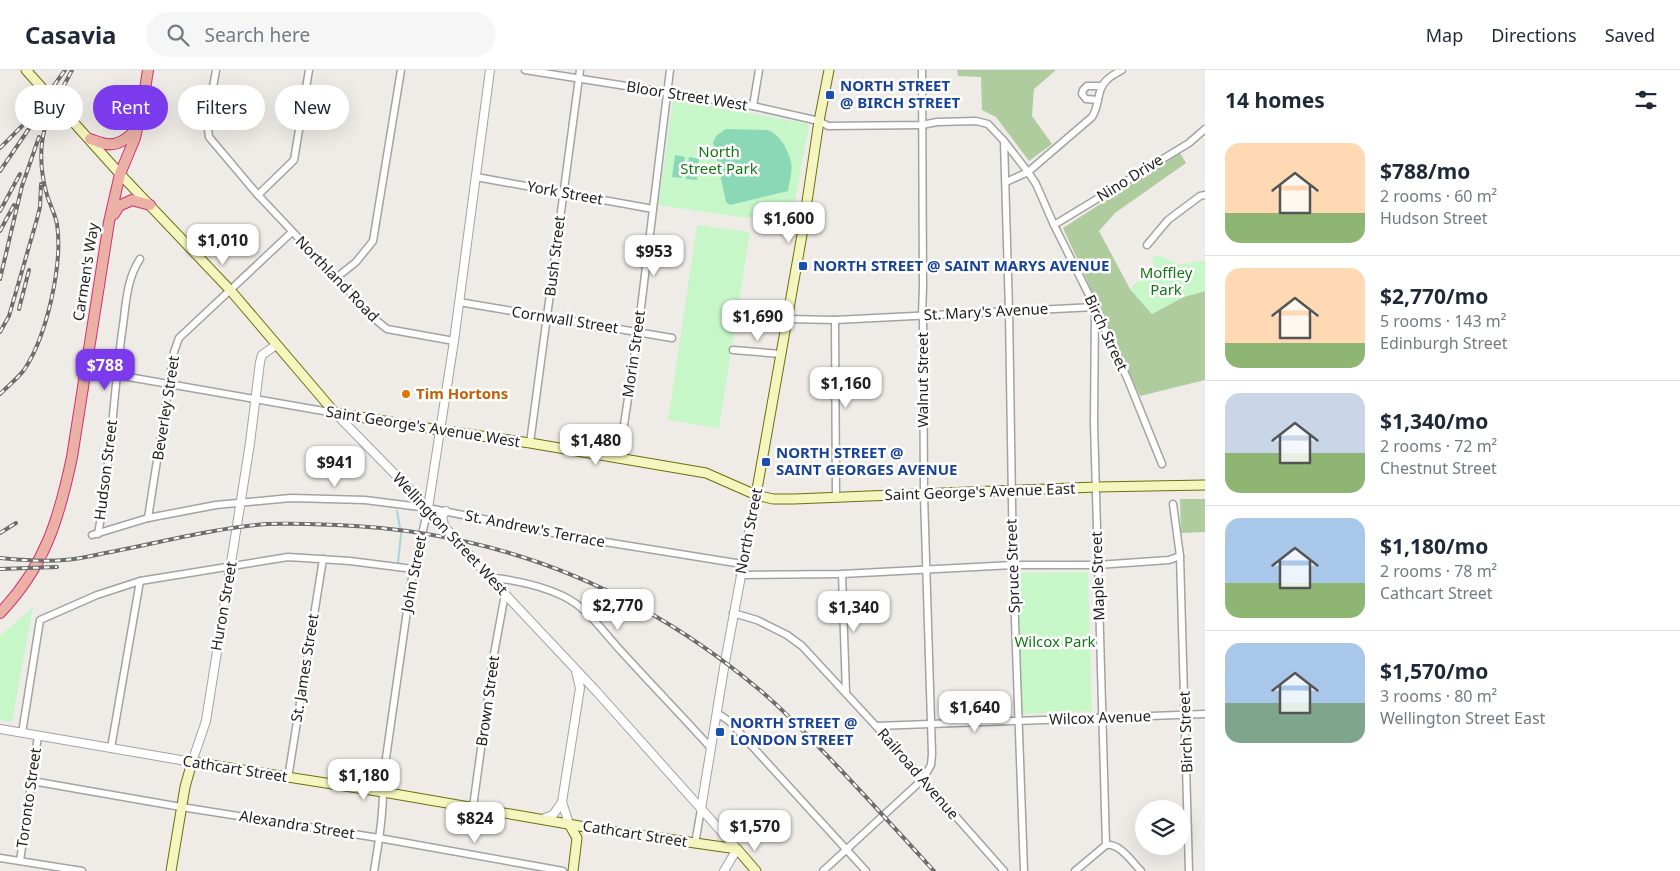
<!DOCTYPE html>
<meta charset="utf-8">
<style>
:root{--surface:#fff;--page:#f6f6f7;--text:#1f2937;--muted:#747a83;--line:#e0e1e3;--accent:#7c3aed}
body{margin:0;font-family:"Noto Sans",sans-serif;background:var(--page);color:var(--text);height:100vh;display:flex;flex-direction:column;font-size:19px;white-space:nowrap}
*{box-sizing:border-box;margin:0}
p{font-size:16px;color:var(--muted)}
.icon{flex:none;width:28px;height:28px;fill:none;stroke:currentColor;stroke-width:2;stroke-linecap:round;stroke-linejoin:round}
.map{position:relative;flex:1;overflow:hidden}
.side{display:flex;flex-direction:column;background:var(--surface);width:475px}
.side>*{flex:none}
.banner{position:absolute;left:15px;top:15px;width:475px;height:45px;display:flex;gap:10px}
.buttons{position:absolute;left:1135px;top:730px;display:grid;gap:10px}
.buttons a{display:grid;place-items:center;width:55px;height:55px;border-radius:50%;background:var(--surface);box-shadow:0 5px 20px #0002;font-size:25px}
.price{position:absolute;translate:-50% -42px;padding:0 11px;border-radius:10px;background:#fff;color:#222;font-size:16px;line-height:32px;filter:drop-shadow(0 1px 2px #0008)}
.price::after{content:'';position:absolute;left:50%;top:30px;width:15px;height:11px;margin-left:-8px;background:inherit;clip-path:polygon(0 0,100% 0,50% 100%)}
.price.on{background:var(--accent);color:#fff}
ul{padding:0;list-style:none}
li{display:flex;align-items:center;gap:15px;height:125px;padding:0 20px}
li+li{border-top:1px solid var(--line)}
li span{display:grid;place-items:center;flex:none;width:140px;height:100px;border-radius:15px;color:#555}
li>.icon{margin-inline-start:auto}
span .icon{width:60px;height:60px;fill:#fffc;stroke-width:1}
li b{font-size:21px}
h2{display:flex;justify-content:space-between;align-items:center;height:60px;padding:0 20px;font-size:21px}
.tag{padding:0 18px;border-radius:22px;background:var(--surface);box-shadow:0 5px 20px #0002;font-size:18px;line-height:45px}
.tag.on{background:var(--accent);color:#fff}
header{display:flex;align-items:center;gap:30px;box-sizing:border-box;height:70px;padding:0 25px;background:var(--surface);border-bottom:1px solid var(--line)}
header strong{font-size:24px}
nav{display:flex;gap:28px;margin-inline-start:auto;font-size:18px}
.search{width:350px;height:45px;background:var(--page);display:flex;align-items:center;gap:12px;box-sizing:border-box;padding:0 18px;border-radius:28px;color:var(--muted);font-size:19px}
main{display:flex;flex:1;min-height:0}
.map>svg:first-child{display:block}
.forest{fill:#aecc9e}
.park{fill:#c7f6c8}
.pitch{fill:#8ad8b6}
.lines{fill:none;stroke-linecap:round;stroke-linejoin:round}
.stream{stroke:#aad2da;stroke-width:2}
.secondary-tunnel{stroke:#c5c3bf;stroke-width:9;stroke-dasharray:9 4.5;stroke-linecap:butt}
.minor-casing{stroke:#a3a3a3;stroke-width:9}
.tertiary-casing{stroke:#a3a3a3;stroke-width:10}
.secondary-casing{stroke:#6b700d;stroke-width:11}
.trunk-casing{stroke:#ce3372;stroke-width:12}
.minor{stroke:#fff;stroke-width:6}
.tertiary{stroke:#fff;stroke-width:8}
.secondary{stroke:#f5f5bf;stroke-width:9}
.trunk{stroke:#ebb1a6;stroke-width:10}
.rail-casing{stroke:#6d6d6d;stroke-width:4}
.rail{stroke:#fff;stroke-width:2;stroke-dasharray:5.5;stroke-linecap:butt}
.transit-dot{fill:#1a4fb4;stroke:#fff;stroke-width:2}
.food-dot{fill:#e8710a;stroke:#fff;stroke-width:2}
.labels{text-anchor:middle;stroke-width:5;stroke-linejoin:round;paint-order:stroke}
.transit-label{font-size:15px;font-weight:bold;fill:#164399;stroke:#fff;text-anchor:start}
.street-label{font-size:15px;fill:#1f1f1f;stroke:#fff}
.park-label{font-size:15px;fill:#147716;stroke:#fff}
.food-label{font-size:15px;font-weight:bold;fill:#c56008;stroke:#fff;text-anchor:start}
</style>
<header>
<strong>Casavia</strong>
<div class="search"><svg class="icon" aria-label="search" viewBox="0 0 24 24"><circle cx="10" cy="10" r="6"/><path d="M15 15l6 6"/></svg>Search here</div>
<nav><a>Map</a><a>Directions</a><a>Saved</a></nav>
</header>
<main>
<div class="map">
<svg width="1205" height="801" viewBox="0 0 1205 801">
<rect width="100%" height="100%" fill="#efece7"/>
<!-- forest -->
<g class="forest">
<path d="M 957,0 L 1056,0 L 1034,19 L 1032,46 L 1052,74 L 1029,91 L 996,47 L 982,40 L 981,7 L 958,6 Z"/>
<path d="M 1180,83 L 1186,93 L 1115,143 L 1099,161 L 1130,219 L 1152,244 L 1183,227 L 1205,221 L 1205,310 L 1140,326 L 1063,158 Z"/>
<path d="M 1180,429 L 1205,429 L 1205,462 L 1181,463 Z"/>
</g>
<!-- park -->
<g class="park">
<path d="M 673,29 L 809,54 L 791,154 L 658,135 Z"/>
<path d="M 697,155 L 750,162 L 719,358 L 668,350 Z"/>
<path d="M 1159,185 L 1179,195 L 1205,190 L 1205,221 L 1183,227 L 1152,244 L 1130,219 L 1154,195 L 1152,187 Z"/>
<path d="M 1088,502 L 1092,641 L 1021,644 L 1017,503 Z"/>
<path d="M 33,537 L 12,652 L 0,650 L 0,566 Z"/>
</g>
<!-- pitch -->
<g class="pitch">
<path d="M 726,59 L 767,60 C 779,63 788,79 791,92 C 793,101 789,112 788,121 L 730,135 L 726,132 L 713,72 L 716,66 Z"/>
<path d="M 675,85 L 685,87 L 682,108 L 672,107 Z"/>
<path d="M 689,87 L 699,89 L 697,110 L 686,109 Z"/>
</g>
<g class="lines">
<!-- stream -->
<path class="stream" d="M 397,441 L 401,464 L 398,493"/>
<!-- secondary-tunnel -->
<path class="secondary-tunnel" d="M 43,19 L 58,35"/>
<defs>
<g id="minor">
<path d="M 216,0 C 213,21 205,45 209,67 L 258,125 L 376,250 L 387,259 L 454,271"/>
<path d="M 525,0 L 753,36 L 819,51 L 828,56 L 922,55 L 937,52 L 976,51 L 988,54 L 1004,71 L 1028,102 L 1036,114 L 1054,155 L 1095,237 L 1128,310 L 1162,394"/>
<path d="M 1098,30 L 1086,29 L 1082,24 L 1083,20 L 1087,16 L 1101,16"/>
<path d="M 753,36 L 759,0"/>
<path d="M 1004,71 L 1009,241 L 1013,495 L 1024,801"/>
<path d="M 476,107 L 653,139"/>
<path d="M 1006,112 L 1028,102 L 1092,47 C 1100,36 1096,18 1108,9 C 1112,5 1117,3 1122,0"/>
<path d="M 258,125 L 294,90 L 309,0"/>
<path d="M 1054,155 L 1189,73 L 1205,59"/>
<path d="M 1147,175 L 1168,150 L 1200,126 L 1205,125"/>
<path d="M 336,208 L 356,192 L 373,171 L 401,0"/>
<path d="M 459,232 L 672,268"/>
<path d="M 787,249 L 835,250 L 1095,237 L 1094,353 L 1106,775"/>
<path d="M 835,250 L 836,427"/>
<path d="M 733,280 L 781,284"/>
<path d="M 117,305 L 335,343"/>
<path d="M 530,373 L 580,0"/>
<path d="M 619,388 L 638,262 L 670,0"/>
<path d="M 1173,434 L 1180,486 L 1189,801"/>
<path d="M 148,448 L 174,282 L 179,268 L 292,162"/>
<path d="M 98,464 C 111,395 113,324 123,255 C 126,233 127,208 140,189"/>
<path d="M 92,465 L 148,448 L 216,435 L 291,428 L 365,430 L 428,438 L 574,467 L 742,494"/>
<path d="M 842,504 L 846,623"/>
<path d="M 740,505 L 842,504 L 1013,495 L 1097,495 L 1169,490 L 1180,486"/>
<path d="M 489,507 C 514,510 540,515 563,526 C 588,538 603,562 621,581 C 650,613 681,645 710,677"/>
<path d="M 733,543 L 757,550 L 787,565 L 802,576 L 876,656 L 1004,801"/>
<path d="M 717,643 L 729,651 L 866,801"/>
<path d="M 876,656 L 1205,644"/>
<path d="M 22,663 L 40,550 L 97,525 L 140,511 L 288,487 L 350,491 L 413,499"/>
<path d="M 111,678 L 140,511"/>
<path d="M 288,708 L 323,489"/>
<path d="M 32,711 L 181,737 L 379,768 L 563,801"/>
<path d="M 473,737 L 494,584 L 505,524"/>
<path d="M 695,774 L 701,739"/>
<path d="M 1106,775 C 1120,773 1132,792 1141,801"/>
<path d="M 0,788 L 82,801"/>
<path d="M 20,791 L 38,666"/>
<path d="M 374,801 C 379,771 384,740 383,709 L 411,513 L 428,438"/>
<path d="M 823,801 L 923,709 L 931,695 L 932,684 L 924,425 L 923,250 L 922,245 L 923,217 L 922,0"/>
<path d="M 1075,801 L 1106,775"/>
</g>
<g id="tertiary">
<path d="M 335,343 L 428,438 L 489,507 L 597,622 L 737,779 L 724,801"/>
<path d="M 428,438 L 454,271 L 490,0"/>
<path d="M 444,455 L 442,446 L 446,441"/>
<path d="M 0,659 L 192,692 L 206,651 L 250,373 L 260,292 L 262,285 L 276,275"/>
<path d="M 701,739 L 725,592 L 756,425"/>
<path d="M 542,749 L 553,745 L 562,732"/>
<path d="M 569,754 L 562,732 L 580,618 L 576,601"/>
</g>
<g id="secondary">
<path d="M 26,0 L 43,19"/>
<path d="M 58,35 L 120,104 L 231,221 L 335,343 L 439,360 L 530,373 L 706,403 L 756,425 L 773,429 L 794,429 L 1096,417 L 1205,415"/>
<path d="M 756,425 L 802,165 L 819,51 L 829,0"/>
<path d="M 569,754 L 577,768 L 573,801"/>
<path d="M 171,801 L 185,717 L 192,692 L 383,722 L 591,758 L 737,779 L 756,801"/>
</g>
<g id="trunk">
<path d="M 90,69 C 94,70 97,72 102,73 C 116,78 130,68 137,57"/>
<path d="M 114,144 L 119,136 L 132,130 L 150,135"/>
<path d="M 0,543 C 45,496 59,449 72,387 L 109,152 L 120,104 L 135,68 L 143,32 L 148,0"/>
</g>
</defs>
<!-- minor casing -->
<use href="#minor" class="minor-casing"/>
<!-- tertiary casing -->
<use href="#tertiary" class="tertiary-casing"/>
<!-- secondary casing -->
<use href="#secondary" class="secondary-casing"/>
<!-- trunk casing -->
<use href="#trunk" class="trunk-casing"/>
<!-- minor -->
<use href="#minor" class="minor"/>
<!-- tertiary -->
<use href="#tertiary" class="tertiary"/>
<!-- secondary -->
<use href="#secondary" class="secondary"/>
<!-- trunk -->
<use href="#trunk" class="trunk"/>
<defs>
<g id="rail">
<path d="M 48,24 L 65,0"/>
<path d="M 0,78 L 30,48"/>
<path d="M 0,101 L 56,19"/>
<path d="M 0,141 L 20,104"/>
<path d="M 0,161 L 14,135"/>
<path d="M 0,209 L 22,116 L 39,67"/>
<path d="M 19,239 L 29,200"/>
<path d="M 0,262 L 9,246 L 37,149 L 40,137 L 41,114"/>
<path d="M 0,324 C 8,316 18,308 24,300 C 47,266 63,194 57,154 C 55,144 50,135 47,125 C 42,108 40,91 42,73 C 45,46 60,24 72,0"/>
<path d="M 0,463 L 16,453"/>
<path d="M 0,488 C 21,490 43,492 64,490 C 81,489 98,484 116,481 C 166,471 216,458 267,454 C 290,453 313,454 336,455 C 497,461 638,517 761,621 C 788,644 812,670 837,696 C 870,731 902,766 934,801"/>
<path d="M 0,499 L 57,497"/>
</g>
</defs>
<!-- rail casing -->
<use href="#rail" class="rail-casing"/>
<!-- rail -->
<use href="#rail" class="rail"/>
</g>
<!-- markers -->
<g class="transit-dot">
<rect x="825" y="20" width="10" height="10" rx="2.5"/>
<rect x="798" y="191" width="10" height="10" rx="2.5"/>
<rect x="761" y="387" width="10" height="10" rx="2.5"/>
<rect x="715" y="657" width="10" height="10" rx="2.5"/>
</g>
<circle class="food-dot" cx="406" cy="324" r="5"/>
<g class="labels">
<!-- transit labels -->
<g class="transit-label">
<text x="840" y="21">NORTH STREET<tspan x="840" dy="17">@ BIRCH STREET</tspan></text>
<text x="813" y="201">NORTH STREET @ SAINT MARYS AVENUE</text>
<text x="776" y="388">NORTH STREET @<tspan x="776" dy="17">SAINT GEORGES AVENUE</tspan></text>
<text x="730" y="658">NORTH STREET @<tspan x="730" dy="17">LONDON STREET</tspan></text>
</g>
<!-- street labels -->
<g class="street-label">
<text transform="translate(687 26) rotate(9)" y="5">Bloor Street West</text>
<text transform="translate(1130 108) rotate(-32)" y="5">Nino Drive</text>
<text transform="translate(565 123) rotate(10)" y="5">York Street</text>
<text transform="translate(555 186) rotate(-83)" y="5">Bush Street</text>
<text transform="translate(86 202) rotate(-81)" y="5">Carmen's Way</text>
<text transform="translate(337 209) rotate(46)" y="5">Northland Road</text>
<text transform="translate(986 242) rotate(-3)" y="5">St. Mary's Avenue</text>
<text transform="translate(565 250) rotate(9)" y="5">Cornwall Street</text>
<text transform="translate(1106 263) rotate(65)" y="5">Birch Street</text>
<text transform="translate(634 284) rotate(-82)" y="5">Morin Street</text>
<text transform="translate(923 310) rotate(-90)" y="5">Walnut Street</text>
<text transform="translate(166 338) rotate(-81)" y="5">Beverley Street</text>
<text transform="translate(423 357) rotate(9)" y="5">Saint George's Avenue West</text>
<text transform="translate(106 400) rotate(-83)" y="5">Hudson Street</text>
<text transform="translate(980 422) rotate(-2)" y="5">Saint George's Avenue East</text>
<text transform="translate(535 459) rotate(11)" y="5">St. Andrew's Terrace</text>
<text transform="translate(749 461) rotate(-79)" y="5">North Street</text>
<text transform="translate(450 464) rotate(47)" y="5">Wellington Street West</text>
<text transform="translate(1013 496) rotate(-92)" y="5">Spruce Street</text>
<text transform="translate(414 504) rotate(-79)" y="5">John Street</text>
<text transform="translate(1098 506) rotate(-92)" y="5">Maple Street</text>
<text transform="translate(224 536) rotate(-80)" y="5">Huron Street</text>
<text transform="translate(305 598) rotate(-81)" y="5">St. James Street</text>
<text transform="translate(488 631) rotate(-82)" y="5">Brown Street</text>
<text transform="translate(1100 648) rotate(-2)" y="5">Wilcox Avenue</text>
<text transform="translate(1186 662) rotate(-92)" y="5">Birch Street</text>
<text transform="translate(235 699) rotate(9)" y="5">Cathcart Street</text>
<text transform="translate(918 704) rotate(49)" y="5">Railroad Avenue</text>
<text transform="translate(29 728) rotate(-82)" y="5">Toronto Street</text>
<text transform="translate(297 755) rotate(9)" y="5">Alexandra Street</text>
<text transform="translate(635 764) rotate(9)" y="5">Cathcart Street</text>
</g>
<!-- park labels -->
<g class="park-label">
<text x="719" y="87">North<tspan x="719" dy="17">Street Park</tspan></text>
<text x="1166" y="208">Moffley<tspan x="1166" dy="17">Park</tspan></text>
<text x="1055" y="577">Wilcox Park</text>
</g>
<!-- food labels -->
<g class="food-label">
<text x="416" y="329">Tim Hortons</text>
</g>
</g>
</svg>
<div class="buttons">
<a><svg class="icon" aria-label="layers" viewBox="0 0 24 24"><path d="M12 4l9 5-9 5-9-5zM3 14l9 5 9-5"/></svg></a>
</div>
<b class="price" style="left:789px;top:174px">$1,600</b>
<b class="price" style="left:223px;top:196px">$1,010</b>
<b class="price" style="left:654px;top:207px">$953</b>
<b class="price" style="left:758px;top:272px">$1,690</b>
<b class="price on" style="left:105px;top:321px">$788</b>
<b class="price" style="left:846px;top:339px">$1,160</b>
<b class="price" style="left:596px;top:396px">$1,480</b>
<b class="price" style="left:335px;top:418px">$941</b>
<b class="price" style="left:618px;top:561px">$2,770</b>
<b class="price" style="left:854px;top:563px">$1,340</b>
<b class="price" style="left:975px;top:663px">$1,640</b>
<b class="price" style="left:364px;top:731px">$1,180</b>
<b class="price" style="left:475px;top:774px">$824</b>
<b class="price" style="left:755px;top:782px">$1,570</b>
<div class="banner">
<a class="tag">Buy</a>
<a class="tag on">Rent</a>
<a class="tag">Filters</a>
<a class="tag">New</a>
</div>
</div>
<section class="side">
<h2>14 homes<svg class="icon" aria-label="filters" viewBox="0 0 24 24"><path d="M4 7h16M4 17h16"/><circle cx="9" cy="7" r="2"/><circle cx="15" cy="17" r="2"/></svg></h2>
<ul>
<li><span style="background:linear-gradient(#ffd9b3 70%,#8fb573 0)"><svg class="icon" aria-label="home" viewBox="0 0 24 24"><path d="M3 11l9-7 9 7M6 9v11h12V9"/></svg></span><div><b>$788/mo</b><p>2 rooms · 60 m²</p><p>Hudson Street</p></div></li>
<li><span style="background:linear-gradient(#ffd9b3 75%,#8fb573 0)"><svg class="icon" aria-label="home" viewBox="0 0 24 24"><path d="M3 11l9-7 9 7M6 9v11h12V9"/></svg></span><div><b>$2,770/mo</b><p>5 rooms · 143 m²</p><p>Edinburgh Street</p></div></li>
<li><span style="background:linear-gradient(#c9d6e8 60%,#8fb573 0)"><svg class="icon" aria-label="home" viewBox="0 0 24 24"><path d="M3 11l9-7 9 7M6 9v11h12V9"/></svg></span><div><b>$1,340/mo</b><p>2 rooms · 72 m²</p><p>Chestnut Street</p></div></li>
<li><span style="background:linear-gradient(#a9c7e8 65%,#8fb573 0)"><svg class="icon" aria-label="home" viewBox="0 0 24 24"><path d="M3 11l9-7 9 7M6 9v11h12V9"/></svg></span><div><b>$1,180/mo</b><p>2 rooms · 78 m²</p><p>Cathcart Street</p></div></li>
<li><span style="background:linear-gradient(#a9c7e8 60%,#7fa58c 0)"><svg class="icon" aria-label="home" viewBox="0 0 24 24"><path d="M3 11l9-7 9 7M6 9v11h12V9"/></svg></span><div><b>$1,570/mo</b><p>3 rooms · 80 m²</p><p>Wellington Street East</p></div></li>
</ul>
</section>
</main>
